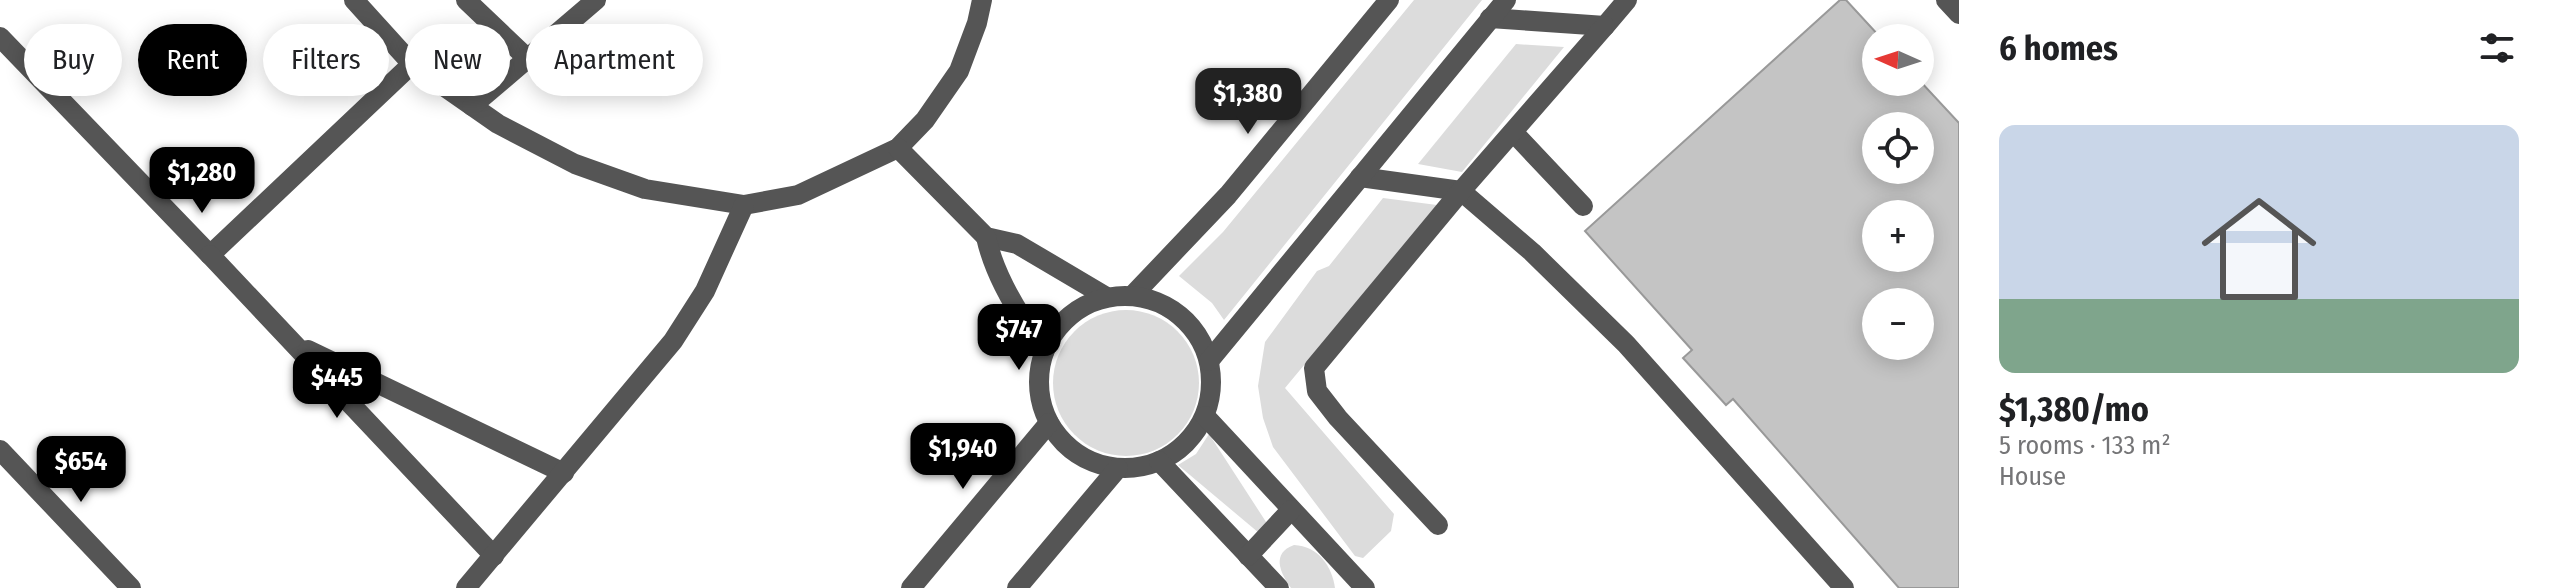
<!DOCTYPE html>
<meta charset="utf-8">
<style>
:root{--surface:#fff;--page:#f6f6f6;--text:#202124;--muted:#757577;--line:#e0e0e0;--accent:#000}
body{margin:0;font-family:"Fira Sans Condensed",sans-serif;background:var(--page);color:var(--text);height:100vh;display:flex;flex-direction:column;font-size:30px;white-space:nowrap}
*{box-sizing:border-box;margin:0}
p{font-size:26px;color:var(--muted)}
.icon{flex:none;width:44px;height:44px;fill:none;stroke:currentColor;stroke-width:2;stroke-linecap:round;stroke-linejoin:round}
.map{position:relative;flex:1;overflow:hidden}
.drawer{display:flex;flex-direction:column;background:var(--surface);width:600px}
.drawer>*{flex:none}
.top-card{position:absolute;left:24px;top:24px;width:760px;height:72px;display:flex;gap:16px}
.needle{width:52px;rotate:273deg}
.fabs{position:absolute;left:1862px;top:24px;display:grid;gap:16px}
.fabs a{display:grid;place-items:center;width:72px;height:72px;border-radius:50%;background:var(--surface);box-shadow:0 4px 20px #0003;font-size:40px}
.price{position:absolute;translate:-50% -68px;padding:0 18px;border-radius:16px;background:var(--accent);color:#fff;font-size:26px;line-height:52px;filter:drop-shadow(0 2px 4px #0008)}
.price::after{content:'';position:absolute;left:50%;top:48px;width:24px;height:18px;margin-left:-12px;background:inherit;clip-path:polygon(0 0,100% 0,50% 100%)}
.price.active{background:#222;color:#fff}
ul{padding:0;list-style:none}
li{display:grid;align-content:center;gap:16px;height:424px;padding:0 40px}
li+li{border-top:2px solid var(--line)}
li span{display:grid;place-items:center;height:248px;border-radius:16px;color:#555}
li>.icon{margin-inline-start:auto}
span .icon{width:144px;height:144px;fill:#fffc;stroke-width:1}
li b{font-size:34px}
h2{display:flex;justify-content:space-between;align-items:center;height:96px;padding:0 40px;font-size:34px}
.chip{padding:0 28px;border-radius:36px;background:var(--surface);box-shadow:0 4px 20px #0003;font-size:28px;line-height:72px}
.chip.active{background:var(--accent);color:#fff}
main{display:flex;flex:1;min-height:0}
.map>svg:first-child{display:block}
.green{fill:#dcdcdc}
.building{fill:#c4c4c4;stroke:#999;stroke-width:2;fill-rule:evenodd}
.lines{fill:none;stroke-linecap:round;stroke-linejoin:round}
.minor{stroke:#555;stroke-width:20}
</style>
<main>
<div class="map">
<svg width="1959" height="588" viewBox="0 0 1959 588">
<rect width="100%" height="100%" fill="#fff"/>
<!-- green -->
<g class="green">
<path d="M 1414,0 L 1482,0 L 1224,320 L 1212,303 L 1179,276 L 1223,232 Z"/>
<path d="M 1516,44 L 1564,47 L 1462,172 L 1418,164 Z"/>
<path d="M 1383,198 L 1437,205 L 1285,388 L 1394,514 L 1391,531 L 1363,558 L 1355,556 L 1273,447 L 1263,418 L 1258,386 L 1265,342 L 1317,271 L 1329,266 Z"/>
<circle cx="1126" cy="383" r="73"/>
<path d="M 1209,434 L 1268,525 L 1259,533 L 1178,465 L 1196,454 Z"/>
<path d="M 1294,545 C 1318,546 1332,566 1335,588 L 1291,588 C 1280,573 1271,553 1294,545 Z"/>
</g>
<!-- building -->
<path class="building" d="M 1840,0 L 1846,0 L 1881,38 L 1876,38 L 1876,82 L 1920,81 L 1959,123 L 1959,588 L 1899,588 L 1733,399 L 1726,405 L 1683,358 L 1692,350 L 1585,231 ZM 1876,126 L 1920,126 L 1920,170 L 1876,170 ZM 1876,214 L 1920,214 L 1920,258 L 1876,258 ZM 1876,302 L 1920,302 L 1920,346 L 1876,346 Z"/>
<g class="lines">
<!-- minor -->
<g class="minor">
<path d="M 354,0 L 412,64 L 498,124 L 575,164 L 645,189 L 744,205 L 798,195 L 898,148 L 925,120 L 959,71 L 977,23 L 982,0"/>
<path d="M 466,0 L 528,59"/>
<path d="M 1946,0 L 1959,14"/>
<path d="M 1490,18 L 1605,26 L 1627,0"/>
<path d="M 0,37 L 210,255 L 412,64"/>
<path d="M 472,106 L 596,0"/>
<path d="M 1514,133 L 1583,206"/>
<path d="M 898,148 L 986,237 L 1017,244 L 1105,296"/>
<path d="M 1360,177 L 1461,191 L 1532,252 L 1626,344 L 1844,588"/>
<path d="M 986,237 C 995,278 1019,316 1045,350"/>
<path d="M 210,255 L 494,556"/>
<path d="M 1133,295 L 1228,195 L 1389,0"/>
<circle cx="1125" cy="382" r="86"/>
<path d="M 308,350 L 564,473"/>
<path d="M 1209,361 L 1506,0"/>
<path d="M 1205,416 L 1365,588"/>
<path d="M 0,450 L 131,588"/>
<path d="M 1159,461 L 1279,588"/>
<path d="M 1438,525 L 1338,418 L 1317,391 L 1314,368 L 1461,191 L 1605,26"/>
<path d="M 1248,556 L 1291,510"/>
<path d="M 466,588 L 673,341 L 705,291 L 744,205"/>
<path d="M 911,588 L 1049,423"/>
<path d="M 1017,588 L 1118,468"/>
</g>
</g>
</svg>
<div class="fabs">
<a><svg class="needle" viewBox="-14 -14 28 28"><path d="M0-13l5 13h-10z" fill="#e53935"/><path d="M0 13l5-13h-10z" fill="#757577"/></svg></a>
<a><svg class="icon" aria-label="locate" viewBox="0 0 24 24"><circle cx="12" cy="12" r="6"/><path d="M12 2v4M12 18v4M2 12h4M18 12h4"/></svg></a>
<a>+</a>
<a>−</a>
</div>
<b class="price active" style="left:1248px;top:136px">$1,380</b>
<b class="price" style="left:202px;top:215px">$1,280</b>
<b class="price" style="left:1019px;top:372px">$747</b>
<b class="price" style="left:337px;top:420px">$445</b>
<b class="price" style="left:963px;top:491px">$1,940</b>
<b class="price" style="left:81px;top:504px">$654</b>
<div class="top-card">
<a class="chip">Buy</a>
<a class="chip active">Rent</a>
<a class="chip">Filters</a>
<a class="chip">New</a>
<a class="chip">Apartment</a>
</div>
</div>
<section class="drawer">
<h2>6 homes<svg class="icon" aria-label="filters" viewBox="0 0 24 24"><path d="M4 7h16M4 17h16"/><circle cx="9" cy="7" r="2"/><circle cx="15" cy="17" r="2"/></svg></h2>
<ul>
<li><span style="background:linear-gradient(#c9d6e8 70%,#7fa58c 0)"><svg class="icon" aria-label="home" viewBox="0 0 24 24"><path d="M3 11l9-7 9 7M6 9v11h12V9"/></svg></span><div><b>$1,380/mo</b><p>5 rooms · 133 m²</p><p>House</p></div></li>
</ul>
</section>
</main>
